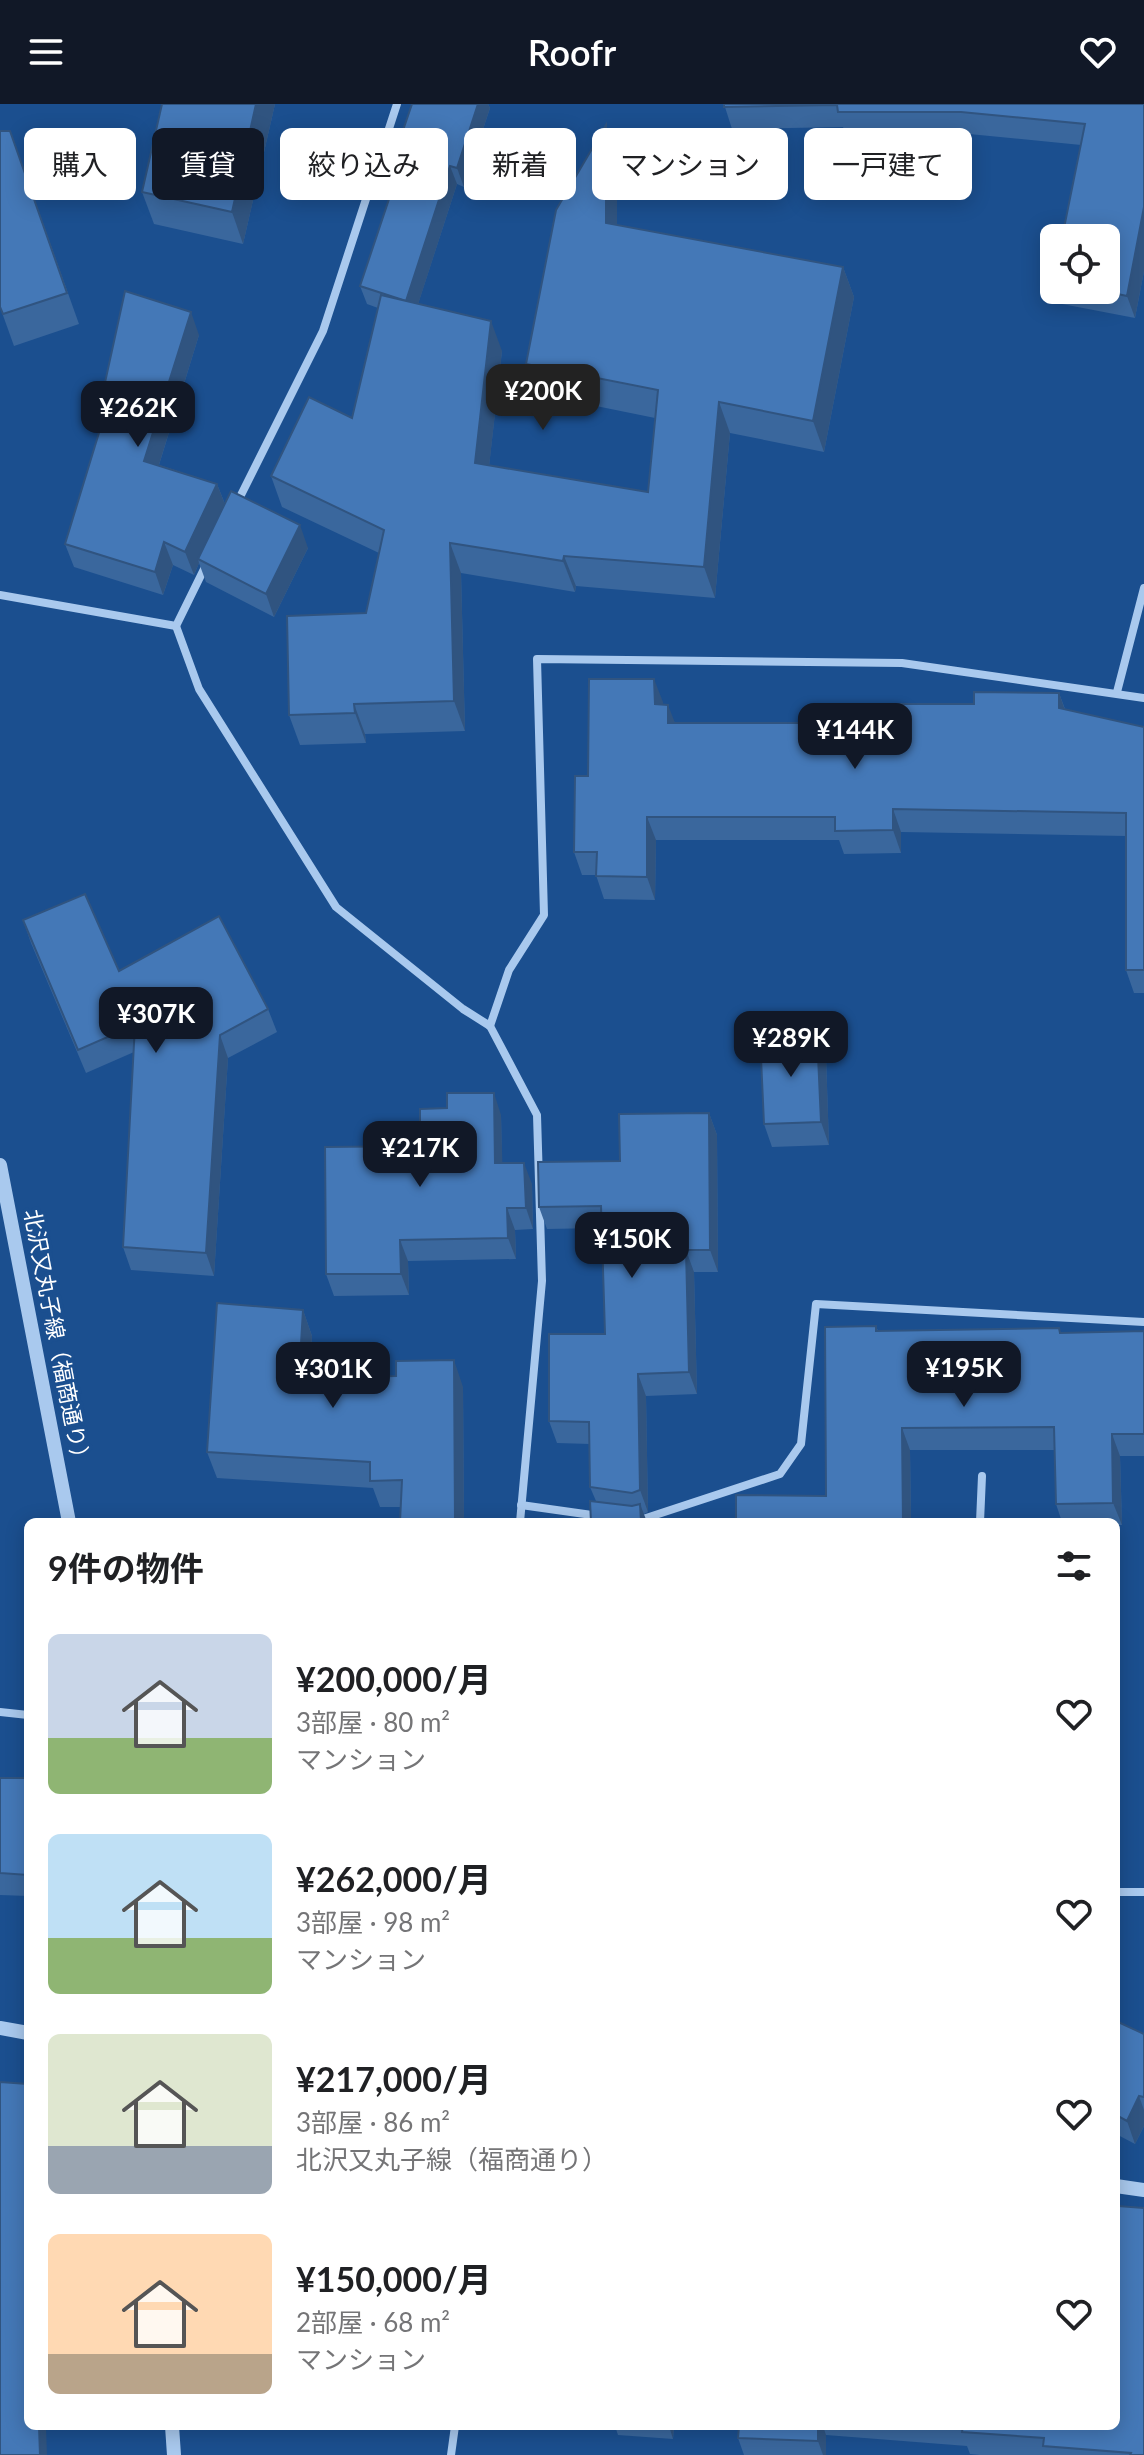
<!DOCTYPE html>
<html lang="ja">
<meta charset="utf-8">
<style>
:root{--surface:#fff;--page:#f6f6f6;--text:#202124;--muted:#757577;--accent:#111827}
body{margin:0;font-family:Lato,"Noto Sans JP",sans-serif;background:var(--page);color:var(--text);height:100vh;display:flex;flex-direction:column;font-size:30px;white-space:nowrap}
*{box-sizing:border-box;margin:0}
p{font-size:26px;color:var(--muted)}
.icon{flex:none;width:44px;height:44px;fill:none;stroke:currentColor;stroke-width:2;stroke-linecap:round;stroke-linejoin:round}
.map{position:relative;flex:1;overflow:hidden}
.details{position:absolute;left:24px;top:1414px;width:1096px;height:912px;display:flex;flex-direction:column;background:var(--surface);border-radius:12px;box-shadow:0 4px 20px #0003}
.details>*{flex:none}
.guide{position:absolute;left:24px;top:24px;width:1096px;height:72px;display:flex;gap:16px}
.tools{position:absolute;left:1040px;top:120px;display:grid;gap:16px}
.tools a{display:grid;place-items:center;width:80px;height:80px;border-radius:12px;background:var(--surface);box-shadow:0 4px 20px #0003;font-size:40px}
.price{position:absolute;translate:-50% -68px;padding:0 18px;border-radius:16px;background:var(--accent);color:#fff;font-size:26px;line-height:52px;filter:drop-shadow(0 2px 4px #0008)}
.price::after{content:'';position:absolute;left:50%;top:48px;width:24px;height:18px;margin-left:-12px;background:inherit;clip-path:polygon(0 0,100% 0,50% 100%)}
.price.current{background:#222;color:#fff}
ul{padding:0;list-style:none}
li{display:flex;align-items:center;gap:24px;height:200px;padding:0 24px}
li span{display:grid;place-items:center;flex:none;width:224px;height:160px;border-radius:12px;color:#555}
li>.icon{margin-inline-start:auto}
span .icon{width:96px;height:96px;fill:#fffc;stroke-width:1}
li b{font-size:34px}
h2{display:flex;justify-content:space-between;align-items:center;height:96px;padding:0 24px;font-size:34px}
.tag{padding:0 28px;border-radius:12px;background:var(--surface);box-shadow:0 4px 20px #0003;font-size:28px;line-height:72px}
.tag.current{background:var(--accent);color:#fff}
header{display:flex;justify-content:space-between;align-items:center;height:104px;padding:0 24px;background:var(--accent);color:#fff;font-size:36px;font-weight:600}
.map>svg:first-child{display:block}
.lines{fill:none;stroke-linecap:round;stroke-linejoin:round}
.minor{stroke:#a9c9ee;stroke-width:8}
.tertiary{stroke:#a9c9ee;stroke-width:14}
.wall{fill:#3a679d}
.shaded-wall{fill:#305480}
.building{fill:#4478b7;stroke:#305480;stroke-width:2}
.labels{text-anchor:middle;stroke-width:7;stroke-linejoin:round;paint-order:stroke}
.street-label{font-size:22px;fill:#fff;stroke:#1b4f8f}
</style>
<header><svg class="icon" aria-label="menu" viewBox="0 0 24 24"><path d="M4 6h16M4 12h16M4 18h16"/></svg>Roofr<svg class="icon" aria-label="heart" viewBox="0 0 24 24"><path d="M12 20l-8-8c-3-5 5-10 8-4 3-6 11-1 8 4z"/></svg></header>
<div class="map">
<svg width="1144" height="2351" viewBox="0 0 1144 2351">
<rect width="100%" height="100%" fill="#1b4f8f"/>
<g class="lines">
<!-- minor -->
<g class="minor">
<path d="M 237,399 L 323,227 L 397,0"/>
<path d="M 0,491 L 176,522 L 206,461"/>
<path d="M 176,522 L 199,585 L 336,803 L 463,905 L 490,922 L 537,1011 L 542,1177 L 520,1418"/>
<path d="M 1117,588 L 1144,484"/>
<path d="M 490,922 L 509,866 L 544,811 L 537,555 L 902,559 L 1144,594"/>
<path d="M 521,1401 L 599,1412"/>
<path d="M 637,1417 L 780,1370 L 801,1340 L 816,1200 L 1144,1218"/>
<path d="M 980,1418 L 982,1372"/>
<path d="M 0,1608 L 28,1611"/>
<path d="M 1116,1788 L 1144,1788"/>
<path d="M 451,2351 L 455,2322"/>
</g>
<!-- tertiary -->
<g class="tertiary">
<path d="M 0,1061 L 69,1418"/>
<path d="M 0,1924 L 28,1929"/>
<path d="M 1116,2082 L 1144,2086"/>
<path d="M 172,2322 L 174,2351"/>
</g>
</g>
<!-- wall -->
<g class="wall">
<path d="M 162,0 L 275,0 L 243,140 L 154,120 L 142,88 Z"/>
<path d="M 412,0 L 488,0 L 490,4 L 464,83 L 457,80 L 418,200 L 502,247 L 489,362 L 648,388 L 655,314 L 537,290 L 526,260 L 617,52 L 617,121 L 843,163 L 854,193 L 824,348 L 730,329 L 715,494 L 576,482 L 575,488 L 461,469 L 465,627 L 365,630 L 366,639 L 300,641 L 289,611 L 366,509 L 379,449 L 282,403 L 271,372 L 352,314 L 378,204 L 367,200 L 360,182 L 402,57 L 397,44 Z"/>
<path d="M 724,0 L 1144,0 L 1144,167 L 1135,214 L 1062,200 L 1057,186 L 1106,186 L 1081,41 L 969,30 L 846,31 L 843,23 L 732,25 Z"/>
<path d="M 10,27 L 79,220 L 14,242 L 0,203 Z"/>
<path d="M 199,231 L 159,361 L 217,380 L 225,400 L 308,444 L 274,513 L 206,478 L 199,459 L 194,471 L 173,461 L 163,491 L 74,463 L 65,440 L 109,296 L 104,283 Z"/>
<path d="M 1059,589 L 1065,605 L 1144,623 L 1144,889 L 1134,889 L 1126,866 L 1126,732 L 901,728 L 901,749 L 844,750 L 839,736 L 656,736 L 655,796 L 604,795 L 596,771 L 582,771 L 574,748 L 588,672 L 663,598 L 663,600 L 675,619 L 834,619 L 974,600 Z"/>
<path d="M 23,816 L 119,867 L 268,905 L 277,928 L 228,954 L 214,1172 L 131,1166 L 123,1143 L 134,948 L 86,969 L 31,839 Z"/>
<path d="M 817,929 L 826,952 L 829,1041 L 772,1043 L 764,1020 Z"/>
<path d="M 709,1009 L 717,1031 L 718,1168 L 694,1168 L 697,1290 L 646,1292 L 648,1408 L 644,1410 L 596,1397 L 590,1383 L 590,1340 L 557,1339 L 549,1317 L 605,1230 L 601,1124 L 547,1125 L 539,1103 L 620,1057 Z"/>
<path d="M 501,1011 L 502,1059 L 532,1080 L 533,1125 L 515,1126 L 516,1155 L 408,1157 L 409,1191 L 334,1192 L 326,1170 Z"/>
<path d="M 303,1206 L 312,1232 L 310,1274 L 463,1283 L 464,1418 L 400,1418 L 401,1403 L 380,1403 L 373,1384 L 217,1374 L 207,1348 Z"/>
<path d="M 876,1222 L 878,1227 L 1061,1229 L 1144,1227 L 1144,1352 L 1120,1352 L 1122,1421 L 1116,1421 L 1116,1418 L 1062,1418 L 1056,1400 L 1055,1346 L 910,1346 L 911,1418 L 736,1418 L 826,1392 Z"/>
<path d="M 0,1674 L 28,1674 L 28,1792 L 0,1791 Z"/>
<path d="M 1116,1917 L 1144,1930 L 1144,2022 L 1135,2040 L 1116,2030 Z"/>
<path d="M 615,2322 L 674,2322 L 673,2335 L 618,2331 Z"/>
<path d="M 739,2322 L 1116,2322 L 1144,2351 L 980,2351 L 970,2350 L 967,2342 L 826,2331 L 826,2351 L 744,2351 L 738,2334 Z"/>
</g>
<!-- shaded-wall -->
<g class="shaded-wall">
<path d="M 256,0 L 275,0 L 243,140 L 232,108 Z"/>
<path d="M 478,0 L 488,0 L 490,4 L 464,83 L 457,64 Z"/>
<path d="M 606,21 L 617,52 L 617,149 L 606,119 Z"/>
<path d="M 450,62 L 457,80 L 413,216 L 406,197 Z"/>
<path d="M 1144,103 L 1144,167 L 1135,214 L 1127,192 Z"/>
<path d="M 843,163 L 854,193 L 824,348 L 813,317 Z"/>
<path d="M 191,208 L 199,231 L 153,380 L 144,357 Z"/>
<path d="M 491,217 L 502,247 L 486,390 L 475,359 Z"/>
<path d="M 719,298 L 730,329 L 715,494 L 704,463 Z"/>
<path d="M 217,380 L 226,403 L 198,455 L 199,459 L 194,471 L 185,448 Z"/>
<path d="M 300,421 L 308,444 L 274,513 L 266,490 Z"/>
<path d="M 164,438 L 173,461 L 163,491 L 155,468 Z"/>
<path d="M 450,439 L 461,469 L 465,627 L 454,597 Z"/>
<path d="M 564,452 L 576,482 L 575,488 L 563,457 Z"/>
<path d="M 654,575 L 663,598 L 663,623 L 655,600 Z"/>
<path d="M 1059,589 L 1067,612 L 1059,604 Z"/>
<path d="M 354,600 L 365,630 L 366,639 L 355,609 Z"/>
<path d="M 668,601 L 677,624 L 668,619 Z"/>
<path d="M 893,705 L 901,728 L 901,749 L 893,726 Z"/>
<path d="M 647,713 L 656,736 L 655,796 L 647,773 Z"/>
<path d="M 817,929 L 826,952 L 829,1041 L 821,1018 Z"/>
<path d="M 220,931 L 228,954 L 214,1172 L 206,1149 Z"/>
<path d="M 494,989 L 501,1011 L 503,1081 L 495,1059 Z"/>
<path d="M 709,1009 L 717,1031 L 718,1168 L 710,1146 Z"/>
<path d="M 524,1059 L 532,1080 L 533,1125 L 526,1104 Z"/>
<path d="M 507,1104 L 515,1126 L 516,1155 L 508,1134 Z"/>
<path d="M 400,1136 L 408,1157 L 409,1191 L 401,1170 Z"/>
<path d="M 686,1146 L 694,1168 L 697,1290 L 689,1268 Z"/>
<path d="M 303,1206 L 312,1232 L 308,1300 L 299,1274 Z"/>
<path d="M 454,1256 L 463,1283 L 464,1418 L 455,1418 Z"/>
<path d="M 638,1270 L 646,1292 L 648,1408 L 640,1386 Z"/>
<path d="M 902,1324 L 910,1346 L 911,1418 L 903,1418 Z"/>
<path d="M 1112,1330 L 1120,1352 L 1122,1421 L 1113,1399 Z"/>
<path d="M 640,1400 L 647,1418 L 641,1418 Z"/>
<path d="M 1139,1992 L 1144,2006 L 1144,2022 L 1135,2040 L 1127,2017 Z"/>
<path d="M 39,2322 L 46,2322 L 47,2351 L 40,2351 Z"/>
<path d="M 669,2322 L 674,2322 L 673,2335 Z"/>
<path d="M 818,2322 L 823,2322 L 826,2331 L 826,2351 L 823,2351 L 818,2337 Z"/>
</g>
<!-- building -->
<g class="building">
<path d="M 162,0 L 256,0 L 232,108 L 142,88 Z"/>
<path d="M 412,0 L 478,0 L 457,64 L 450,62 L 406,197 L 360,182 L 405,47 L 397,44 Z"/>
<path d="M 724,0 L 1144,0 L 1144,103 L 1127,192 L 1099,186 L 1106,186 L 1106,134 L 1062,134 L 1085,20 L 961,8 L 838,8 L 837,1 L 724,3 Z"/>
<path d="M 606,21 L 606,119 L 843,163 L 813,317 L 719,298 L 704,463 L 564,452 L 563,457 L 450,439 L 454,597 L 354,600 L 355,609 L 289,611 L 287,512 L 366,509 L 384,426 L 271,372 L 309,293 L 352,314 L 381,191 L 491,217 L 475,359 L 648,388 L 658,286 L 526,260 L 556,106 Z"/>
<path d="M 0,27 L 10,27 L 67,189 L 3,210 L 0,203 Z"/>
<path d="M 125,187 L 191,208 L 144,357 L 217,380 L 185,448 L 164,438 L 155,468 L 65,440 L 112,286 L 104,283 Z"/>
<path d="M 231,387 L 300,421 L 266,490 L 198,455 Z"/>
<path d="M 589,575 L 654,575 L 655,600 L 668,601 L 668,619 L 834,619 L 834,600 L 974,600 L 974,588 L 1059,589 L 1059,604 L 1144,623 L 1144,866 L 1126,866 L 1126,709 L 893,705 L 893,726 L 835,727 L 835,713 L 647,713 L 647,773 L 596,772 L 597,748 L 574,748 L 575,672 L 588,672 Z"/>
<path d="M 85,790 L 119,867 L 219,812 L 268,905 L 220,931 L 206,1149 L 123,1143 L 135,921 L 78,946 L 23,816 Z"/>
<path d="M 817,929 L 821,1018 L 764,1020 L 760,932 Z"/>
<path d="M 447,989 L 494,989 L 495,1059 L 524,1059 L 526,1104 L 507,1104 L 508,1134 L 400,1136 L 401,1170 L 326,1170 L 325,1043 L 420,1042 L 420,1005 L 447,1004 Z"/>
<path d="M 709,1009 L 710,1146 L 686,1146 L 689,1268 L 638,1270 L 640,1386 L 632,1389 L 590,1383 L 589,1318 L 549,1317 L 549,1230 L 605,1230 L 601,1102 L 539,1103 L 538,1058 L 620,1057 L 619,1010 Z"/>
<path d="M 217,1199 L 303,1206 L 299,1274 L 396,1272 L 396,1257 L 454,1256 L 455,1418 L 400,1418 L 402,1376 L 370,1377 L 370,1358 L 207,1348 Z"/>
<path d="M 876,1222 L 876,1227 L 1059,1224 L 1060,1229 L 1144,1227 L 1144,1330 L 1112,1330 L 1113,1399 L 1056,1400 L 1054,1323 L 902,1324 L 903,1418 L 736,1418 L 736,1391 L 826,1392 L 825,1223 Z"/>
<path d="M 590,1397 L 632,1402 L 640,1400 L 641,1418 L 591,1418 Z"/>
<path d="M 0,1674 L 28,1674 L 28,1771 L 0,1769 Z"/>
<path d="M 1116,1917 L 1144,1930 L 1144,1993 L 1139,1992 L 1127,2017 L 1116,2011 Z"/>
<path d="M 0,1978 L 28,1980 L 28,2322 L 39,2322 L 40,2351 L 0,2351 Z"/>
<path d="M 1118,2102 L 1144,2104 L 1144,2351 L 1130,2351 L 1131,2349 L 1043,2342 L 1044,2334 L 962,2328 L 963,2322 L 1116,2322 L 1116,2126 Z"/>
<path d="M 739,2322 L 818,2322 L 818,2337 L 738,2334 Z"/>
</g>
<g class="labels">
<!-- street labels -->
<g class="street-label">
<text transform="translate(57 1235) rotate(79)" y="8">北沢又丸子線（福商通り）</text>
</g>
</g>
</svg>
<div class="tools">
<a><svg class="icon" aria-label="locate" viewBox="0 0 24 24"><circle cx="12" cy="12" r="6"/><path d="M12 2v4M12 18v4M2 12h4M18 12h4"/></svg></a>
</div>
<b class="price current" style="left:543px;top:328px">¥200K</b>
<b class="price" style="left:138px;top:345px">¥262K</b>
<b class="price" style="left:855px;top:667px">¥144K</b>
<b class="price" style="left:156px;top:951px">¥307K</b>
<b class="price" style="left:791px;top:975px">¥289K</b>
<b class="price" style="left:420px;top:1085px">¥217K</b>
<b class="price" style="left:632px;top:1176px">¥150K</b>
<b class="price" style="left:964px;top:1305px">¥195K</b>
<b class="price" style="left:333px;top:1306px">¥301K</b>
<div class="guide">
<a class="tag">購入</a>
<a class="tag current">賃貸</a>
<a class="tag">絞り込み</a>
<a class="tag">新着</a>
<a class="tag">マンション</a>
<a class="tag">一戸建て</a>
</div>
<section class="details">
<h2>9件の物件<svg class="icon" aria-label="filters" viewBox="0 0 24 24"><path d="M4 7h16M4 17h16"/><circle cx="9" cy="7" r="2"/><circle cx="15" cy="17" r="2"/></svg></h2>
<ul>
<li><span style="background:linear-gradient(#c9d6e8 65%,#8fb573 0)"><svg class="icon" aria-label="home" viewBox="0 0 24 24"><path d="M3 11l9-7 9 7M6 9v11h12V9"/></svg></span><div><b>¥200,000/月</b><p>3部屋 · 80 m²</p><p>マンション</p></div><svg class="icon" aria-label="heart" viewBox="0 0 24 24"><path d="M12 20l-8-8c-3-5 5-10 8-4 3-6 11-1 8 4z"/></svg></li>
<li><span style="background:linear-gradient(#bfe0f5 65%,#8fb573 0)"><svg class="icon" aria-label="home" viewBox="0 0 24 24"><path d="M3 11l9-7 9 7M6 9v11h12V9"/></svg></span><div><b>¥262,000/月</b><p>3部屋 · 98 m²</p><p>マンション</p></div><svg class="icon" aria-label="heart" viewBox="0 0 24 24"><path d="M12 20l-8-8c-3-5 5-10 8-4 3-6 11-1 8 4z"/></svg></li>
<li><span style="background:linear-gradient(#dfe7d0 70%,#9aa5b1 0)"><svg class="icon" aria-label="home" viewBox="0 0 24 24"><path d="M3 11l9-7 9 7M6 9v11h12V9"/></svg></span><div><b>¥217,000/月</b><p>3部屋 · 86 m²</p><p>北沢又丸子線（福商通り）</p></div><svg class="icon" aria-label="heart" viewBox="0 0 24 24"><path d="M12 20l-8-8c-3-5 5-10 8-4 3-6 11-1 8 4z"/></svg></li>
<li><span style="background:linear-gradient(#ffd9b3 75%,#b9a48a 0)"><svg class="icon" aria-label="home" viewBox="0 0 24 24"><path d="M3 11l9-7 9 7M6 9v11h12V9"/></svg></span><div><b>¥150,000/月</b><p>2部屋 · 68 m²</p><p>マンション</p></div><svg class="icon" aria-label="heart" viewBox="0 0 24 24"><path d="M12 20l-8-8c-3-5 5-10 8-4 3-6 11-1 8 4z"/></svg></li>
</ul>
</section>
</div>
